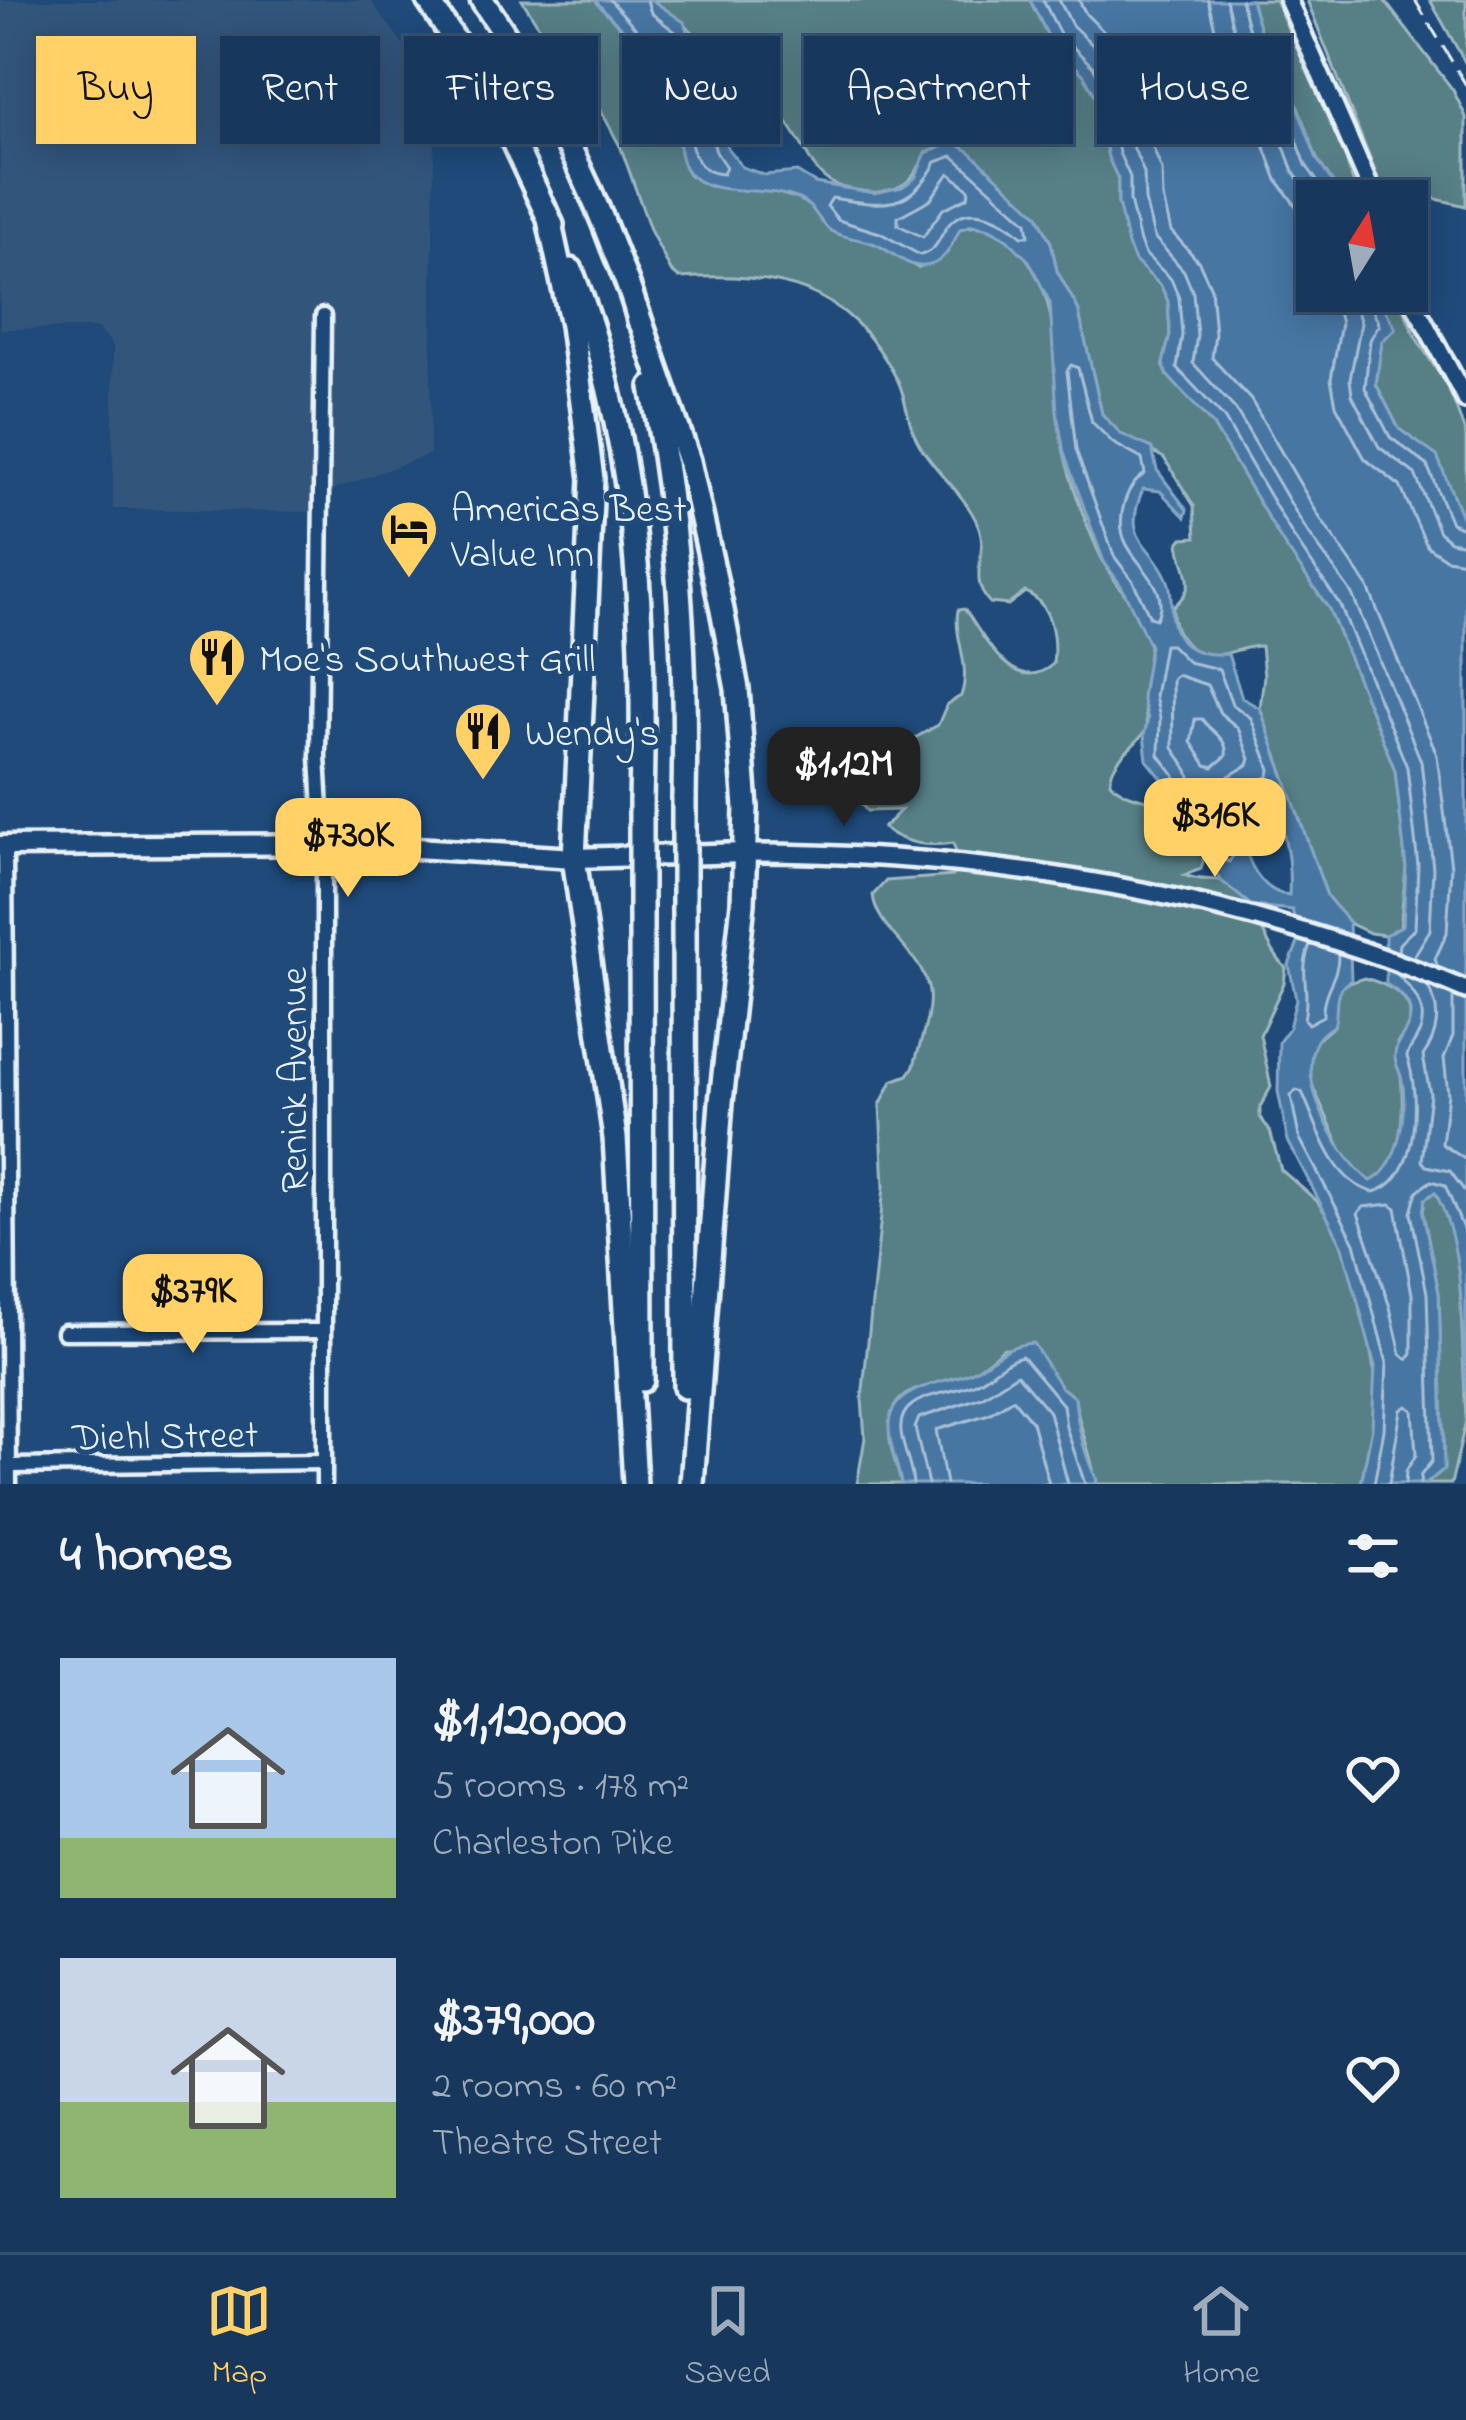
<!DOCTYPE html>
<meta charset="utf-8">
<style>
:root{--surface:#17385c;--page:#203f62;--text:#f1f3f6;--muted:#9eacbb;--line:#365272;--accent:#ffd166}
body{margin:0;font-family:"Indie Flower",sans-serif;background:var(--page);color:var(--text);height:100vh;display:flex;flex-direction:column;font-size:45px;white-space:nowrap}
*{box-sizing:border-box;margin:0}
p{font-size:39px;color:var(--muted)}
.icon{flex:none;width:66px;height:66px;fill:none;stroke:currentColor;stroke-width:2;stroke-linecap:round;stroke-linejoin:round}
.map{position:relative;height:1484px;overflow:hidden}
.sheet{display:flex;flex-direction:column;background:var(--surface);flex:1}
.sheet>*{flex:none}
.banner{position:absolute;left:36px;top:36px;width:1395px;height:108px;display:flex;gap:24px}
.needle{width:78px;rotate:11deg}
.buttons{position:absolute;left:1296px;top:180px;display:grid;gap:24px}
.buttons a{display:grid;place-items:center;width:132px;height:132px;border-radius:0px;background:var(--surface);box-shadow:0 6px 30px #0003,0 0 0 3px var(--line);font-size:60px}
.price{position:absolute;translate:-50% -102px;padding:0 27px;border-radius:24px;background:var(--accent);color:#111;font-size:39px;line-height:78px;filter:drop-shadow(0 3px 6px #0008)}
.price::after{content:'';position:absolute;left:50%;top:72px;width:36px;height:27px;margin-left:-18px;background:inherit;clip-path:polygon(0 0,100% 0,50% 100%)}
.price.selected{background:#222;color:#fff}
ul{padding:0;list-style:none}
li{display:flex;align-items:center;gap:36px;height:300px;padding:0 60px}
li span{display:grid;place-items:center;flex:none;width:336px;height:240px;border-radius:0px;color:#555}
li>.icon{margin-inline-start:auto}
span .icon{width:144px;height:144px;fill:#fffc;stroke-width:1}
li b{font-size:51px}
h2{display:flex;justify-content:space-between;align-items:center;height:144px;padding:0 60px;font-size:51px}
.pill{padding:0 42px;border-radius:0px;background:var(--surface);box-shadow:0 6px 30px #0003,0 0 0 3px var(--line);font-size:42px;line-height:108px}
.pill.selected{background:var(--accent);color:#111}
.dock{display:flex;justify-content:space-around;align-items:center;height:168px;border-top:3px solid var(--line);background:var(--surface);font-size:33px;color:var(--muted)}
.dock a{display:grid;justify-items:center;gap:6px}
.dock .selected{color:var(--accent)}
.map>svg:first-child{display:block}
.built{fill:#32547c}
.green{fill:#567f86;stroke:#9fb8bf;stroke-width:3}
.water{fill:#4776a3;stroke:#87a7c5;stroke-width:3;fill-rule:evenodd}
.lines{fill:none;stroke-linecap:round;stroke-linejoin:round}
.shore{stroke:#a8c0d6;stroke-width:3}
.minor-casing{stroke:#e8f1f8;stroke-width:21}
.tertiary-casing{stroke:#e8f1f8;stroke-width:24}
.primary-casing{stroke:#e8f1f8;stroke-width:27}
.motorway-casing{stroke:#e8f1f8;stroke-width:30}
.minor{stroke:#1f4a7a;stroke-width:12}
.tertiary{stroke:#1f4a7a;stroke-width:15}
.primary{stroke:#1f4a7a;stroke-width:18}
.motorway{stroke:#1f4a7a;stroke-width:21}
.rail{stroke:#e8f1f8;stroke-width:3;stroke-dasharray:18 9;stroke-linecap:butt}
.motorway-bridge-casing{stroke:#e8f1f8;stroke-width:30;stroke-linecap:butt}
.motorway-bridge{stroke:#1f4a7a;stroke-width:21}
.labels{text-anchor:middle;stroke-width:10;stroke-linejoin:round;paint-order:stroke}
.poi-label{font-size:39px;fill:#e8f1f8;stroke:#1f4a7a;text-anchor:start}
.street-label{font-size:39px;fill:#e8f1f8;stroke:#1f4a7a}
</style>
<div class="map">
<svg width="1466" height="1484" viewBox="0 0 1466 1484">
<rect width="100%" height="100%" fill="#1f4a7a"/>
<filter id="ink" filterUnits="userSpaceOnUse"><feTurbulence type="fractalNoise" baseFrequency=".00833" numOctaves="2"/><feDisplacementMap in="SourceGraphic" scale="24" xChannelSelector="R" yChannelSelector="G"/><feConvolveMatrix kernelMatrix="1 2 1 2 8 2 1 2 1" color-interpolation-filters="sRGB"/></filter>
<g filter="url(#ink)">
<!-- built -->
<path class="built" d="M 0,0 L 370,0 L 435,86 L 430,454 L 335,489 L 312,512 L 113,509 L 113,345 L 97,328 L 0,329 Z"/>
<!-- green -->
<g class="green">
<path d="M 522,0 L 595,0 L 668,80 L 679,107 L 680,153 L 689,175 L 709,186 L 763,189 L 796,198 L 812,206 L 830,230 L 876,244 L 918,268 L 947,253 L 960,229 C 987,219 1014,240 1029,262 C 1066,315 1050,388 1063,448 C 1070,481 1088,531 1103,561 C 1117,588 1148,617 1149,649 C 1150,664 1143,679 1143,694 C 1143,707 1148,717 1146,730 C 1134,749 1112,757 1110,782 C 1130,804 1163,796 1183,818 C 1192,827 1198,843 1205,854 L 1201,869 L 1184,875 C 1201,882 1211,878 1223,881 C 1255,891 1260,942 1286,968 L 1284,983 L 1260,1035 L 1271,1087 L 1260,1107 L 1260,1117 L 1270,1131 L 1281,1170 L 1317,1201 L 1337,1231 L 1364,1315 L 1376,1380 L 1372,1428 L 1361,1484 L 1095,1484 C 1094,1457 1078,1428 1075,1398 L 1061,1387 L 1039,1356 L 1004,1348 C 994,1356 983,1366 972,1372 C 933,1392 879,1379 891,1446 C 893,1459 899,1471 901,1484 L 857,1484 L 865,1438 L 862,1399 L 884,1187 L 880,1105 L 892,1081 L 908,1075 L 914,1066 C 919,1044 932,1014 929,992 C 923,952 877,932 873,895 L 886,881 L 953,876 L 958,858 L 953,843 C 926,847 905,844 883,828 L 901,810 L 867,811 L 857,799 L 906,743 L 938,725 L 947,704 L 961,696 C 972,664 953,639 958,610 L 964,609 L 968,614 C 985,640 1016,697 1053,664 C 1056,638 1052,603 1025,592 L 1008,605 L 990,603 C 966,578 990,553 978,525 C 965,493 934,472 918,442 C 907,423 907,400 898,381 C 848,284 779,272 679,278 L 671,271 L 651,232 L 621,148 L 598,105 L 556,53 Z"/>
<path d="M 652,0 L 1030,0 L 1051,42 L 1084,75 L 1095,95 L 1108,157 L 1118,179 L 1118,203 L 1135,261 L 1161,286 L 1168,301 L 1170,335 L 1163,364 L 1167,375 L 1213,425 L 1283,543 L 1329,609 L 1395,770 L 1406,867 L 1400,930 L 1385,935 L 1370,933 L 1349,923 L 1327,896 L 1260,708 L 1264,676 L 1261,646 C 1234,646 1208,669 1186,643 C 1176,632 1172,622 1173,607 C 1201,583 1183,574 1179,543 L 1183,538 L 1196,537 L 1194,506 L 1164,458 L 1121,434 L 1102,414 L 1078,309 L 1057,271 L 1051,243 L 1037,214 L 1005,188 L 926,153 C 915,177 907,189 879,192 C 866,193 844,190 832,183 C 814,173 809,156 798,139 C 777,104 755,79 738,41 L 727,40 L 718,47 L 707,43 Z"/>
<path d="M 1251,0 L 1275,0 L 1317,93 L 1337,126 L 1358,201 L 1345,201 L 1317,159 L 1289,83 L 1267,53 Z"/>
<path d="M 1307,0 L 1384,0 L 1453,90 L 1466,117 L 1466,206 L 1428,197 L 1407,210 L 1407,201 L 1389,201 L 1384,194 Z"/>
<path d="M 1430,0 L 1466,0 L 1466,64 Z"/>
<path d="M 1375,291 L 1396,291 L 1415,336 L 1450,391 L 1466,435 L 1466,527 L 1437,457 L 1399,429 L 1376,384 L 1382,341 L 1395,329 Z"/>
<path d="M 1364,978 C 1398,987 1428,1007 1397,1043 C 1403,1080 1412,1163 1371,1181 L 1352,1168 L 1344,1155 L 1309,1078 L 1312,1044 L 1334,1026 L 1334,999 L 1342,985 Z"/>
<path d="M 1435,1191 L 1452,1226 L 1459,1264 L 1466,1420 L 1451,1484 L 1426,1484 L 1444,1469 L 1439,1293 L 1423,1213 L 1425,1199 Z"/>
</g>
<!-- water -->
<g class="water">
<path d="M 595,0 L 652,0 L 684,22 L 728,149 L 742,167 L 764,175 L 797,172 L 815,183 L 874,193 L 902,187 L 915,178 L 926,153 L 953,142 L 970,152 L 1037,214 L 1051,243 L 1057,271 L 1078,309 L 1102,414 L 1121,434 L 1152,448 L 1157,470 L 1187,510 L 1185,517 L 1160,491 L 1143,489 C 1120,544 1153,541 1168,581 C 1173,593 1170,606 1172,619 C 1177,650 1202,656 1228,654 L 1242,698 L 1260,708 L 1327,896 L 1349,923 L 1351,980 C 1330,992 1340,1008 1334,1026 C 1278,1052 1336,1157 1371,1181 C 1399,1169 1408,1108 1402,1080 C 1400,1069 1394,1065 1395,1054 C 1397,1037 1412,1030 1410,1011 C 1408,998 1397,991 1386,984 L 1385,935 L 1403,925 L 1406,867 L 1395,770 L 1329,609 L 1283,543 L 1213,425 L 1167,375 L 1163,364 L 1170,335 L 1168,301 L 1161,286 L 1135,261 L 1128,245 L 1118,203 L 1118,179 L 1108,157 L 1095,95 L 1084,75 L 1051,42 L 1030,0 L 1251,0 L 1267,53 L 1288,83 L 1317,159 L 1345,201 L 1317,201 L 1317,291 L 1375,291 L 1396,329 L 1382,341 L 1376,384 L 1399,429 L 1437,456 L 1466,527 L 1466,1392 C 1461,1326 1466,1250 1435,1192 L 1425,1199 L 1423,1213 L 1439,1293 L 1444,1469 L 1426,1484 L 1361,1484 L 1372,1428 L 1375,1366 L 1343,1247 L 1288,1141 L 1278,1091 L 1279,1042 L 1289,1028 L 1296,999 L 1289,965 L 1300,938 L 1292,910 L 1252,906 L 1220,880 L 1184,818 L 1168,807 L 1164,781 L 1147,760 L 1144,735 L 1148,719 L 1142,697 L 1150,646 L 1122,587 L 1104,562 L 1064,453 L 1057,413 L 1050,303 L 1029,261 L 1007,239 L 990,229 L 972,225 L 960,229 C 952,245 944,265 924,266 C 907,268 890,250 875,244 C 862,239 843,238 831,231 C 818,222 815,206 799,199 C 767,185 716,197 693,177 C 672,160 683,130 679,107 C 670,64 621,33 595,0 ZM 1259,790 C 1285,812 1291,862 1289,895 C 1244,892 1227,805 1259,790 Z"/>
<path d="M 1033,1343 L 1061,1387 L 1075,1398 C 1077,1425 1085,1457 1097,1480 L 1095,1484 L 901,1484 C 899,1468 892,1454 890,1438 C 881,1389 932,1386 966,1374 C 993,1364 999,1345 1033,1343 Z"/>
</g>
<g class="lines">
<!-- shore -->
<g class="shore">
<path d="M 610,0 L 678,75 L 685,76 L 689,69 L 679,35 L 651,13 L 647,0"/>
<path d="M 1043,0 L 1060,34 L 1094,68 L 1107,91 L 1119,153 L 1130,177 L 1130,201 L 1140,242 L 1145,254 L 1171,279 L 1179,298 L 1182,335 L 1177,368 L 1224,418 L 1293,536 L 1340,605 L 1407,767 L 1418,866 L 1415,928 L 1399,944 L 1398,952"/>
<path d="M 1059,0 L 1072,25 L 1106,58 L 1121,86 L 1134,149 L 1144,173 L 1145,200 L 1154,237 L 1184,271 L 1193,293 L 1197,335 L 1193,363 L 1236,410 L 1305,528 L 1352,594 L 1421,761 L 1433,868 L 1430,930 L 1413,958"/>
<path d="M 1079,0 L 1086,14 L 1120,48 L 1138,79 L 1151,143 L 1162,170 L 1163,198 L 1171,231 L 1199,262 L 1211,288 L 1215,334 L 1212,358 L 1251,400 L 1320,518 L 1367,585 L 1437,755 L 1451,867 L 1447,933 L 1435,959 L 1438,968"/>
<path d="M 1208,0 L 1225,71 L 1249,105 L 1277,180 L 1317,235"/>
<path d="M 1226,0 L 1242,64 L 1265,96 L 1293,171 L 1317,207"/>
<path d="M 1241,0 L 1256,58 L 1278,89 L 1306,165 L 1331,201"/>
<path d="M 695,108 L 702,111 L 717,154 L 726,167 L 723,174 C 690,173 685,133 695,108 Z"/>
<path d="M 953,156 L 1027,222 L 1029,236 L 1022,236 C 1006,221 973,202 952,221 C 938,234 941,250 920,255 L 880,233 L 838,220 L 827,206 L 832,198 C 881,206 910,212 936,162 Z"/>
<path d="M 949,173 L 969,189 L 968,197 L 943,209 L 923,237 L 898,225 L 898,217 L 931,199 Z"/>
<path d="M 1332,291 L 1341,323 L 1331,379 L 1336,405 L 1365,459 L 1400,486 L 1427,546 L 1446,559 L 1466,562"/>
<path d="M 1350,291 L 1361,323 L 1350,379 L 1352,395 L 1379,447 L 1415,474 L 1439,532 L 1450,541 L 1466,544"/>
<path d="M 1365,291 L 1379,325 L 1370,340 L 1365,388 L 1390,437 L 1427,465 L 1451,523 L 1466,529"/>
<path d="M 1071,365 L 1078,368 L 1092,422 L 1113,443 L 1142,459 L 1145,474 C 1125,486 1115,520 1126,543 C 1138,568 1172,589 1156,619 L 1150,617 L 1133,581 L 1114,556 L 1076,450 L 1067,371 Z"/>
<path d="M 1164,645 L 1171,645 L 1188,662 L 1219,669 L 1232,704 L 1251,718 L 1270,769 L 1269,777 L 1242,785 L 1231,804 L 1233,856 L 1229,862 L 1222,859 L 1194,812 L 1180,800 L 1175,776 L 1159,755 L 1160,718 L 1155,696 Z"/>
<path d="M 1177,675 L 1207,685 L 1220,713 L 1238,728 L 1250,759 L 1248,765 L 1229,776 L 1212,805 L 1194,791 L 1188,770 L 1173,748 L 1172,679 Z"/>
<path d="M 1195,719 L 1202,719 C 1211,732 1229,739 1226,756 L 1213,767 L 1206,765 L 1191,742 Z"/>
<path d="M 1310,945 C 1298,975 1311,989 1304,1019 L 1308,1024 L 1323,1016 C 1322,988 1339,979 1338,954"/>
<path d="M 1428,987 C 1442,1010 1438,1035 1423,1056 L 1430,1094 L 1422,1161 L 1426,1166 L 1450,1171 L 1466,1193"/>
<path d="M 1453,996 L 1453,1036 L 1444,1058 L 1448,1094 L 1442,1144 L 1466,1160"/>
<path d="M 1391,1204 L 1396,1208 L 1412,1294 L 1412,1353 L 1407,1359 L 1401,1354 L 1390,1307 L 1358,1213 L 1363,1207 Z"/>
<path d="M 913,1484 C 912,1468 905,1454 902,1438 C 892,1393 946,1396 974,1384 C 992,1376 1003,1360 1022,1356 L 1063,1405 L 1066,1427 L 1085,1484"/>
<path d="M 928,1484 L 915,1428 L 919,1418 L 982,1397 L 1017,1374 L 1049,1412 L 1068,1484"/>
<path d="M 946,1484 L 936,1430 L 989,1414 L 1013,1399 L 1032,1422 L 1049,1484"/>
<path d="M 1374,1484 L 1384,1430 L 1387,1363 L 1355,1243 L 1299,1137 L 1291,1096 L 1296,1090 L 1302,1092 C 1319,1128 1331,1181 1373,1192 C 1420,1182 1420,1092 1407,1057 C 1408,1050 1413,1045 1416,1039 C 1432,1014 1415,992 1398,975"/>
<path d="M 1389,1484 L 1401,1410 L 1407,1406 L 1413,1410 L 1416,1455 L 1406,1471 L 1405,1484"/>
<path d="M 1420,1484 L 1421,1475 L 1432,1461 L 1427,1293 L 1411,1213 L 1417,1191 L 1431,1181 L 1445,1185 L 1466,1236"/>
</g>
<defs>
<g id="minor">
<path d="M 323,316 L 318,757 L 324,862 L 324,1484"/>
<path d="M 5,846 L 9,1484"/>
<path d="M 64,1332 L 321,1331"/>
<path d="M 9,1466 L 323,1462"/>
</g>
<g id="tertiary">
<path d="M 1288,0 L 1376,201"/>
<path d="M 1407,290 L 1466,400"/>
<path d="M 746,853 C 993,853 1238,894 1466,990"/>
</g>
<path id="primary" d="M 0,846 L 352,844 L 574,858 L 746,853"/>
<g id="motorway">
<path d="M 428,0 L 492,97 L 552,225"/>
<path d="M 482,0 C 536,79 581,160 614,250 C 623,273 634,297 639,321"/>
<path d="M 548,215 L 572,325 L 592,479 L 574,858 L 615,1138 L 635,1484"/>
<path d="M 571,270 C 638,437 646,625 641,802"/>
<path d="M 636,308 L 689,461 L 722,610 L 737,689 L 746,808 L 743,903 L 721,1102 L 692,1484"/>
<path d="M 652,387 C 679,523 687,660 684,798"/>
<path d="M 684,909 L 685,1387"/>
<path d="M 641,912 L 642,1380"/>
</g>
</defs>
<!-- minor casing -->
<use href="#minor" class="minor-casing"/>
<!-- tertiary casing -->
<use href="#tertiary" class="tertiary-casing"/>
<!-- primary casing -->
<use href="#primary" class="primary-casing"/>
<!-- motorway casing -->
<use href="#motorway" class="motorway-casing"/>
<!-- minor -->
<use href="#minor" class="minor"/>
<!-- tertiary -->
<use href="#tertiary" class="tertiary"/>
<!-- primary -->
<use href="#primary" class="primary"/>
<!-- motorway -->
<use href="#motorway" class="motorway"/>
<!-- rail -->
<path class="rail" d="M 1415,0 L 1466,85"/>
<defs>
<g id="motorway-bridge">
<path d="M 641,802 L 641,912"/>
<path d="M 684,909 L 684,798"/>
</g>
</defs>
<!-- motorway-bridge casing -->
<use href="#motorway-bridge" class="motorway-bridge-casing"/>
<!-- motorway-bridge -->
<use href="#motorway-bridge" class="motorway-bridge"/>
</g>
</g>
<!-- icons -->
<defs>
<symbol id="hotel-pin" viewBox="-11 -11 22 30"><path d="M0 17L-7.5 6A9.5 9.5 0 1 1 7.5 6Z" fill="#ffd166" stroke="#1f4a7a"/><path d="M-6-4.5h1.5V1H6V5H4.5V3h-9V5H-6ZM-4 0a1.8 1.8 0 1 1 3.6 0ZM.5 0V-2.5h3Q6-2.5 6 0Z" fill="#111"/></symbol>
<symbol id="restaurant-pin" viewBox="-11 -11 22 30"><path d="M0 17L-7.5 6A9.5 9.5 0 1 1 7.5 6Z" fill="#ffd166" stroke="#1f4a7a"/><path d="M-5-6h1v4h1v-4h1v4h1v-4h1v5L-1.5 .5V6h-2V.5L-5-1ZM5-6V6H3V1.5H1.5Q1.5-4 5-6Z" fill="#111"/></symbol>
</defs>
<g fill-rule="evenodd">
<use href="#hotel-pin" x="376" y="496" width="66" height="90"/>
<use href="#restaurant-pin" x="184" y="624" width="66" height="90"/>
<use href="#restaurant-pin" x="450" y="698" width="66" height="90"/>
</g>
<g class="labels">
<!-- poi labels -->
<g class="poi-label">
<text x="451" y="521">Americas Best<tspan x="451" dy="45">Value Inn</tspan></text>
<text x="259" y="671">Moe's Southwest Grill</text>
<text x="525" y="745">Wendy's</text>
</g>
<!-- street labels -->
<g class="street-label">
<text transform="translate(292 1080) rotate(-90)" y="14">Renick Avenue</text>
<text transform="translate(165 1434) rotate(-1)" y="14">Diehl Street</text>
</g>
</g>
</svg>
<div class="buttons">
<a><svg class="needle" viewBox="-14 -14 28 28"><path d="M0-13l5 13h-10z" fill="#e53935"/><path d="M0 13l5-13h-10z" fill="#9eacbb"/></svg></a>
</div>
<b class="price selected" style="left:844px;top:829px">$1.12M</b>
<b class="price" style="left:1215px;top:880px">$316K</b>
<b class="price" style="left:348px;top:900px">$730K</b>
<b class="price" style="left:193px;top:1356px">$379K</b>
<div class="banner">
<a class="pill selected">Buy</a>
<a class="pill">Rent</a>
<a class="pill">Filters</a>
<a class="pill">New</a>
<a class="pill">Apartment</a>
<a class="pill">House</a>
</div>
</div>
<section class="sheet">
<h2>4 homes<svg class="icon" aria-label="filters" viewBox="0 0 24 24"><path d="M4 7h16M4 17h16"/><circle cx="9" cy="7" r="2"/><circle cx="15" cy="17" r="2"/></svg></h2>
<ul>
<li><span style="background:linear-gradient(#a9c7e8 75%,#8fb573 0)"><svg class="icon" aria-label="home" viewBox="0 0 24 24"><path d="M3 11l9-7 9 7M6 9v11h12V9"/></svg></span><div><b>$1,120,000</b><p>5 rooms · 178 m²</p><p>Charleston Pike</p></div><svg class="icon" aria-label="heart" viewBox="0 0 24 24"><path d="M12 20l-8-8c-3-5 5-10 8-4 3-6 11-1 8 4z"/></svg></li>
<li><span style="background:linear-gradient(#c9d6e8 60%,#8fb573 0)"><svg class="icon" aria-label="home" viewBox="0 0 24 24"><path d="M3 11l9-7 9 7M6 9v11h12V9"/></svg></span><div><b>$379,000</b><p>2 rooms · 60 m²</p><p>Theatre Street</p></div><svg class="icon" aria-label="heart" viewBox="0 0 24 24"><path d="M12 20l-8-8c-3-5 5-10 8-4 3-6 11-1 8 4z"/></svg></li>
</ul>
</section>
<nav class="dock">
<a class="selected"><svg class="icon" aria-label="map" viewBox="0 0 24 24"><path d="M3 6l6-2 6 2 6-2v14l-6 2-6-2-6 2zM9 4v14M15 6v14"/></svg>Map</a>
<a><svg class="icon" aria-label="saved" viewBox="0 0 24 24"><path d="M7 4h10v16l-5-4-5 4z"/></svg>Saved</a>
<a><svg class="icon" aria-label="home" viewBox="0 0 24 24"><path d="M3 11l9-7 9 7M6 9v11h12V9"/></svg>Home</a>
</nav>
